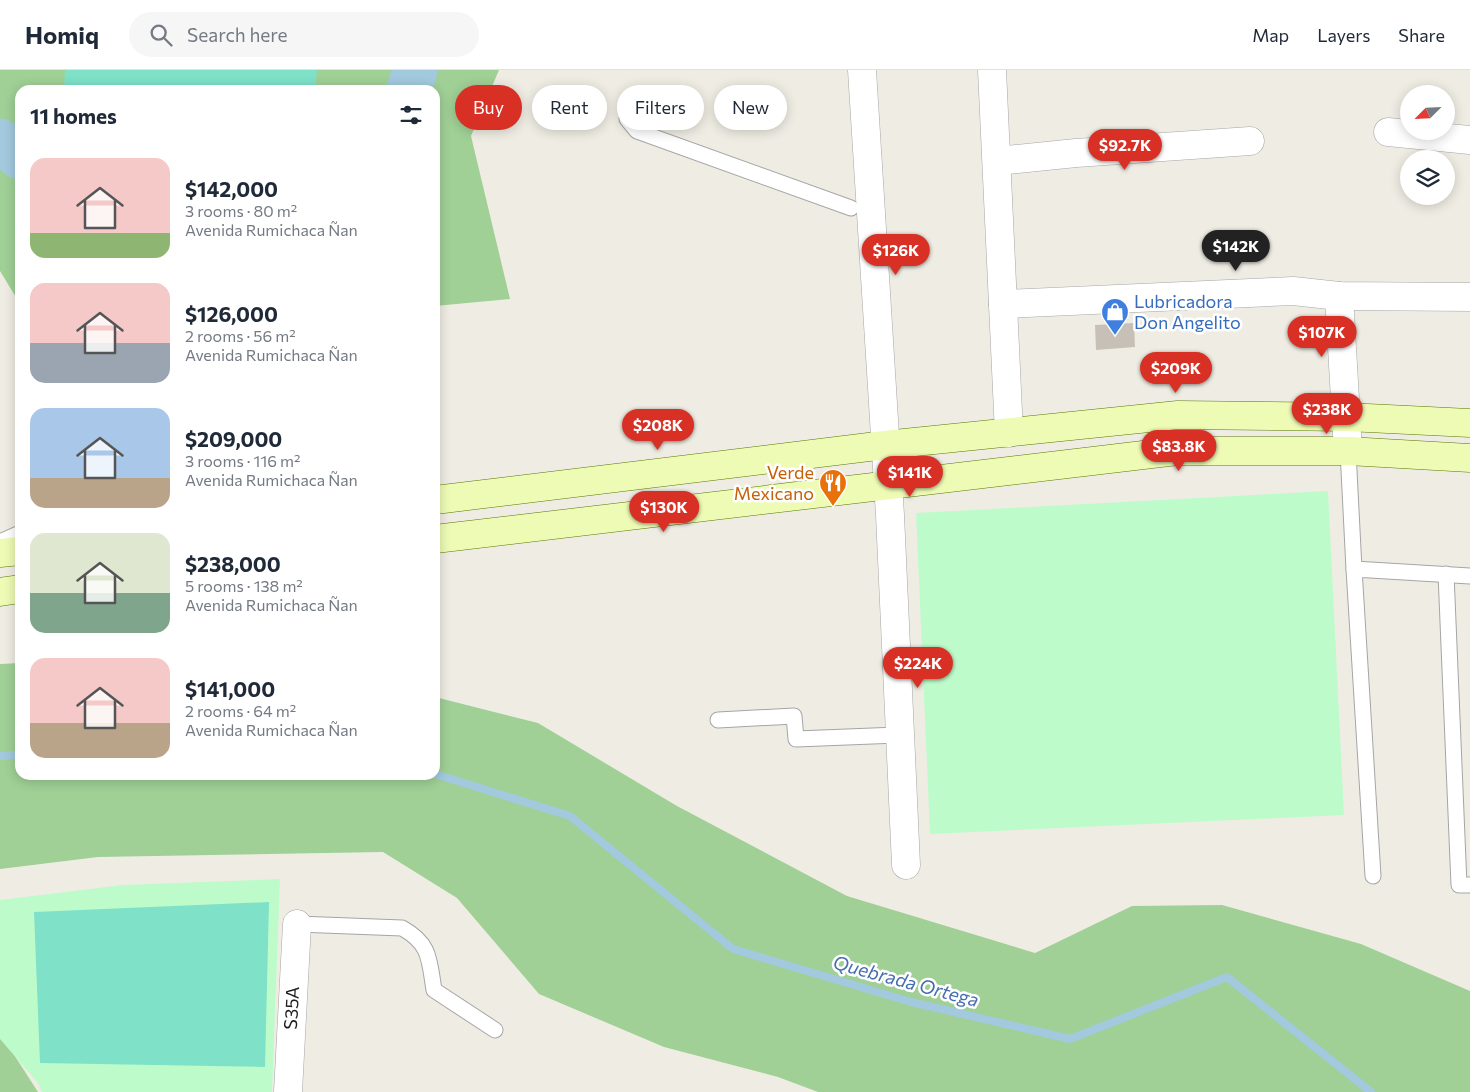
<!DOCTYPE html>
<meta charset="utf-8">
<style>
:root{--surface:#fff;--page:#f6f6f7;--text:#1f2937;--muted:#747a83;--line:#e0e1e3;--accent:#d93025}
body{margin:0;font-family:Commissioner,sans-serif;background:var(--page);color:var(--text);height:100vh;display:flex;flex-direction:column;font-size:19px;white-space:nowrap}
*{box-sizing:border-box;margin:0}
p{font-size:16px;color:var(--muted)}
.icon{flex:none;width:28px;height:28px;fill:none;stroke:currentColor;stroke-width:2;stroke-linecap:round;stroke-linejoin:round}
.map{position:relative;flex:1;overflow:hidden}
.drawer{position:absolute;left:15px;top:15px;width:425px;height:695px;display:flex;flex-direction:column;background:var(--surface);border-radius:15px;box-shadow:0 2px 12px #0003}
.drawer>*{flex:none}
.guide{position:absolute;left:455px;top:15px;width:475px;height:45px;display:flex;gap:10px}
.needle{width:32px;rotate:246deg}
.buttons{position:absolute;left:1400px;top:15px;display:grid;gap:10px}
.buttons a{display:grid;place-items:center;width:55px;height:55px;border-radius:50%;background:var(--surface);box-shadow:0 2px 12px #0003;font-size:25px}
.price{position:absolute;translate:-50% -42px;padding:0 11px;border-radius:18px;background:var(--accent);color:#fff;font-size:16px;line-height:32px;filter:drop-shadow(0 1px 2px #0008)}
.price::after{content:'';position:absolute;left:50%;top:30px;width:15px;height:11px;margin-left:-8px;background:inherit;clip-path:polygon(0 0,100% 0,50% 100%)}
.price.on{background:#222;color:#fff}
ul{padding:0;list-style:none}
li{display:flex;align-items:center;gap:15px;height:125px;padding:0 15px}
li span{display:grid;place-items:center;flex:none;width:140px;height:100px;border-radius:15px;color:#555}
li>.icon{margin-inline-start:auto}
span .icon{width:60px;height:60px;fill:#fffc;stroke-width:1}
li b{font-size:21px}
h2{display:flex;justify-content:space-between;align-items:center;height:60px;padding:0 15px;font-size:21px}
.tag{padding:0 18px;border-radius:22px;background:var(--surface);box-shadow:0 2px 12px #0003;font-size:18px;line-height:45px}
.tag.on{background:var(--accent);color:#fff}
header{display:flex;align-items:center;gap:30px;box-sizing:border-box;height:70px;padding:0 25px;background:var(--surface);border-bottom:1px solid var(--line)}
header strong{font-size:24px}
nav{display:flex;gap:28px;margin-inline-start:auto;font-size:18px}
.search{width:350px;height:45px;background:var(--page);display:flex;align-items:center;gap:12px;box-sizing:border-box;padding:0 18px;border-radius:28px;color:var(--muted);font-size:19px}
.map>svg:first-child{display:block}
.forest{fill:#a0d096}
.park{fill:#befbcb}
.pitch{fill:#7ee1c8}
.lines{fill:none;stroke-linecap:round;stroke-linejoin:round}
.stream{stroke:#a2c9de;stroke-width:8}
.river{stroke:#a2c9de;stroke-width:45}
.building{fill:#c7c0b6}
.lane-casing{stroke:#a5a5a5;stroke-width:17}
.street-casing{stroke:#a5a5a5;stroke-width:29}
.secondary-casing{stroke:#5b7802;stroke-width:29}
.lane{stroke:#fff;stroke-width:15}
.street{stroke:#fff;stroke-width:28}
.secondary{stroke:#eefbb5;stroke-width:28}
.labels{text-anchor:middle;stroke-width:5;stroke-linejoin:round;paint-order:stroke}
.shop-label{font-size:18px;fill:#366cbe;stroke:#fff;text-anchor:start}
.food-label{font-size:18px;fill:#c56008;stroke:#fff;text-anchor:end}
.street-label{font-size:18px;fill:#1e1e1e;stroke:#fff}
.water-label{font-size:19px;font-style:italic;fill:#476eb0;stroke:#fff}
</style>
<header>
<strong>Homiq</strong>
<div class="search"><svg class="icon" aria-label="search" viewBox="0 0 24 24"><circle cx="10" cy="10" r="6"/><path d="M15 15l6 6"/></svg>Search here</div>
<nav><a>Map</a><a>Layers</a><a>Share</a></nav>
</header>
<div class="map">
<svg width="1470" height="1022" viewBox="0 0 1470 1022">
<rect width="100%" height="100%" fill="#efede3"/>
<!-- forest -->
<g class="forest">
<path d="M 0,0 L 499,0 L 471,66 L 510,229 L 435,236 L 435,20 L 20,20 L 20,234 L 0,201 Z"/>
<path d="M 20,593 L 20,705 L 435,705 L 435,627 L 538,653 L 677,736 L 847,826 L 1035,883 L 1132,836 L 1222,835 L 1361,874 L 1470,921 L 1470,1022 L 818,1022 L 778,1007 L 664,977 L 539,924 L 457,828 L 383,782 L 98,787 L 0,799 L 0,594 Z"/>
<path d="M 0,963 L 38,1022 L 0,1022 Z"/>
</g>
<!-- park -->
<g class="park">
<path d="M 1328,421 L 1344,745 L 930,764 L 916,443 Z"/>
<path d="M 280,809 L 272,1022 L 42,1022 L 38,1013 L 0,969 L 0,830 L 122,815 Z"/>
</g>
<!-- pitch -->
<g class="pitch">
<path d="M 65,0 L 317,0 L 315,20 L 64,20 Z"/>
<path d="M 269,832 L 265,997 L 40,993 L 34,842 Z"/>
</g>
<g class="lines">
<!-- stream -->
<g class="stream">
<path d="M 0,686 L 20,685"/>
<path d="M 435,704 L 570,746 L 733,879 L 911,932 L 1070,969 L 1227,907 L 1371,1022"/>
</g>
<!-- river -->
<g class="river">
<path d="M 409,20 L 415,0"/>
<path d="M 0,71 L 20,87"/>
</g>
</g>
<!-- building -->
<path class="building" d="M 1134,253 L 1135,277 L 1096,280 L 1095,255 Z"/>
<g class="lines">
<defs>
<g id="lane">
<path d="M 627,49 L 637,61 L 851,138"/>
<path d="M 1348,381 L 1354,499"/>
<path d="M 0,472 L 20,463"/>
<path d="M 1446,504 L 1459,815 L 1470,815"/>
<path d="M 718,650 L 794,646 L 796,669 L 898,665"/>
<path d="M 1373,806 L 1354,499 L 1470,506"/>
<path d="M 297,854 L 402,858 C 431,874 429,890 434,920 L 495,960"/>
</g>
<g id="street">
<path d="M 862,0 L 890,445 L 906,795"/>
<path d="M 992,0 L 1009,363"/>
<path d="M 1388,62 L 1470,70"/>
<path d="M 997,91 L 1076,83 L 1250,71"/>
<path d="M 1339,226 L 1348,381"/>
<path d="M 1003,234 L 1293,221 L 1339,226 L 1470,227"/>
<path d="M 288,1022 L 297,854"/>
</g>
<g id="secondary">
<path d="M 435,430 L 885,375 L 1178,345 L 1347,347 L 1470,353"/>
<path d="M 435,469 L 1177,381 L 1348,381 L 1470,388"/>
<path d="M 0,483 L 20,481"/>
<path d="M 0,522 L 20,519"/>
</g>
</defs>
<!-- lane casing -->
<use href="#lane" class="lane-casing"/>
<!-- street casing -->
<use href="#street" class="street-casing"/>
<!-- secondary casing -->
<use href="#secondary" class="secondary-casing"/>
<!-- lane -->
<use href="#lane" class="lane"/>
<!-- street -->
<use href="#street" class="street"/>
<!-- secondary -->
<use href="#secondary" class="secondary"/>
</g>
<!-- icons -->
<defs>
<symbol id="shop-pin" viewBox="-11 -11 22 30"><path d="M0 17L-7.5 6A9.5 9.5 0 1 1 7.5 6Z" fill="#3f7fe0" stroke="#fff"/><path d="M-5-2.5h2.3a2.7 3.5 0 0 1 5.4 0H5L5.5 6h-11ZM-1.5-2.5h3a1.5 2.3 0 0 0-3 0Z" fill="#fff"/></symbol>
<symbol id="restaurant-pin" viewBox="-11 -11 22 30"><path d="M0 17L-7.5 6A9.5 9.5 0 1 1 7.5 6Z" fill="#e8710a" stroke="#fff"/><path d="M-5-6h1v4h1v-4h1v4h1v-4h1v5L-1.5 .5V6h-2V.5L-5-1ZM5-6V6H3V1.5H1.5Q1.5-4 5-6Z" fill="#fff"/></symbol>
</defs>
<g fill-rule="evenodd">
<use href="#shop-pin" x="1099" y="226" width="32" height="43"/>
<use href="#restaurant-pin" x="817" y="397" width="32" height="43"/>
</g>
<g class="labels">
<!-- shop labels -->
<g class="shop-label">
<text x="1134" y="238">Lubricadora<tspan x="1134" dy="21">Don Angelito</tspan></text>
</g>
<!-- food labels -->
<g class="food-label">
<text x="814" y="409">Verde<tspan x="814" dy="21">Mexicano</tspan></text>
</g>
<!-- street labels -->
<g class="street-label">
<text transform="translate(292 938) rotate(-87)" y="6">S35A</text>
</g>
<!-- water labels -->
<g class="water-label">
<text transform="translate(906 911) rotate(15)" y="7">Quebrada Ortega</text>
</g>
</g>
</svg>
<div class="buttons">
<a><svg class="needle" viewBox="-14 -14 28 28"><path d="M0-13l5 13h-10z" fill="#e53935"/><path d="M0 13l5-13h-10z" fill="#747a83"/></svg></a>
<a><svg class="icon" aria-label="layers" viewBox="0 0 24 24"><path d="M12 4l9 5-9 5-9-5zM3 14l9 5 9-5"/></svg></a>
</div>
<b class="price" style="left:1125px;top:101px">$92.7K</b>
<b class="price on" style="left:1236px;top:202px">$142K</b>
<b class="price" style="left:896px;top:206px">$126K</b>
<b class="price" style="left:1322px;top:288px">$107K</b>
<b class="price" style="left:1176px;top:324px">$209K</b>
<b class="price" style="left:1327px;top:365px">$238K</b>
<b class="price" style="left:658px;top:381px">$208K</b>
<b class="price" style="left:1179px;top:402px">$83.8K</b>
<b class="price" style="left:910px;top:428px">$141K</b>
<b class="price" style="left:664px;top:463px">$130K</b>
<b class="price" style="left:918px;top:619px">$224K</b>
<div class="guide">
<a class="tag on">Buy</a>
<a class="tag">Rent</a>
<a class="tag">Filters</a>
<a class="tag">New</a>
</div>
<section class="drawer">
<h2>11 homes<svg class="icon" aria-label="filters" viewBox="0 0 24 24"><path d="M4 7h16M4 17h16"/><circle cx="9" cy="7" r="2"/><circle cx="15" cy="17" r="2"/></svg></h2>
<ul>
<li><span style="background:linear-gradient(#f6c9c9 75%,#8fb573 0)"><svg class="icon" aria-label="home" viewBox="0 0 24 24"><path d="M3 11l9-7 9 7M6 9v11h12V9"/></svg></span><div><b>$142,000</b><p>3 rooms · 80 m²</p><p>Avenida Rumichaca Ñan</p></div></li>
<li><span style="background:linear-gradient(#f6c9c9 60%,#9aa5b1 0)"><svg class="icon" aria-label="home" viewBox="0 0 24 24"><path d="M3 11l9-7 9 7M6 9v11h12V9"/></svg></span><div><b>$126,000</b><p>2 rooms · 56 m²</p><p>Avenida Rumichaca Ñan</p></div></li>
<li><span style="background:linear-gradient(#a9c7e8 70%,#b9a48a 0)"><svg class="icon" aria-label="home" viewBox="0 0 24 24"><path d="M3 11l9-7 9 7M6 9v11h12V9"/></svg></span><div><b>$209,000</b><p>3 rooms · 116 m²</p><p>Avenida Rumichaca Ñan</p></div></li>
<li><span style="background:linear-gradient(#dfe7d0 60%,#7fa58c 0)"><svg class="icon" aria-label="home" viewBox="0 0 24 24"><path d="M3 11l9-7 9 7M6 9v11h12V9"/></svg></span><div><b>$238,000</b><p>5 rooms · 138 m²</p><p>Avenida Rumichaca Ñan</p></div></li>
<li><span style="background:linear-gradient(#f6c9c9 65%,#b9a48a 0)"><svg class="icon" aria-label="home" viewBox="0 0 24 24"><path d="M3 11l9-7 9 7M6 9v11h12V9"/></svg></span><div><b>$141,000</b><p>2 rooms · 64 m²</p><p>Avenida Rumichaca Ñan</p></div></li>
</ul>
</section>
</div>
